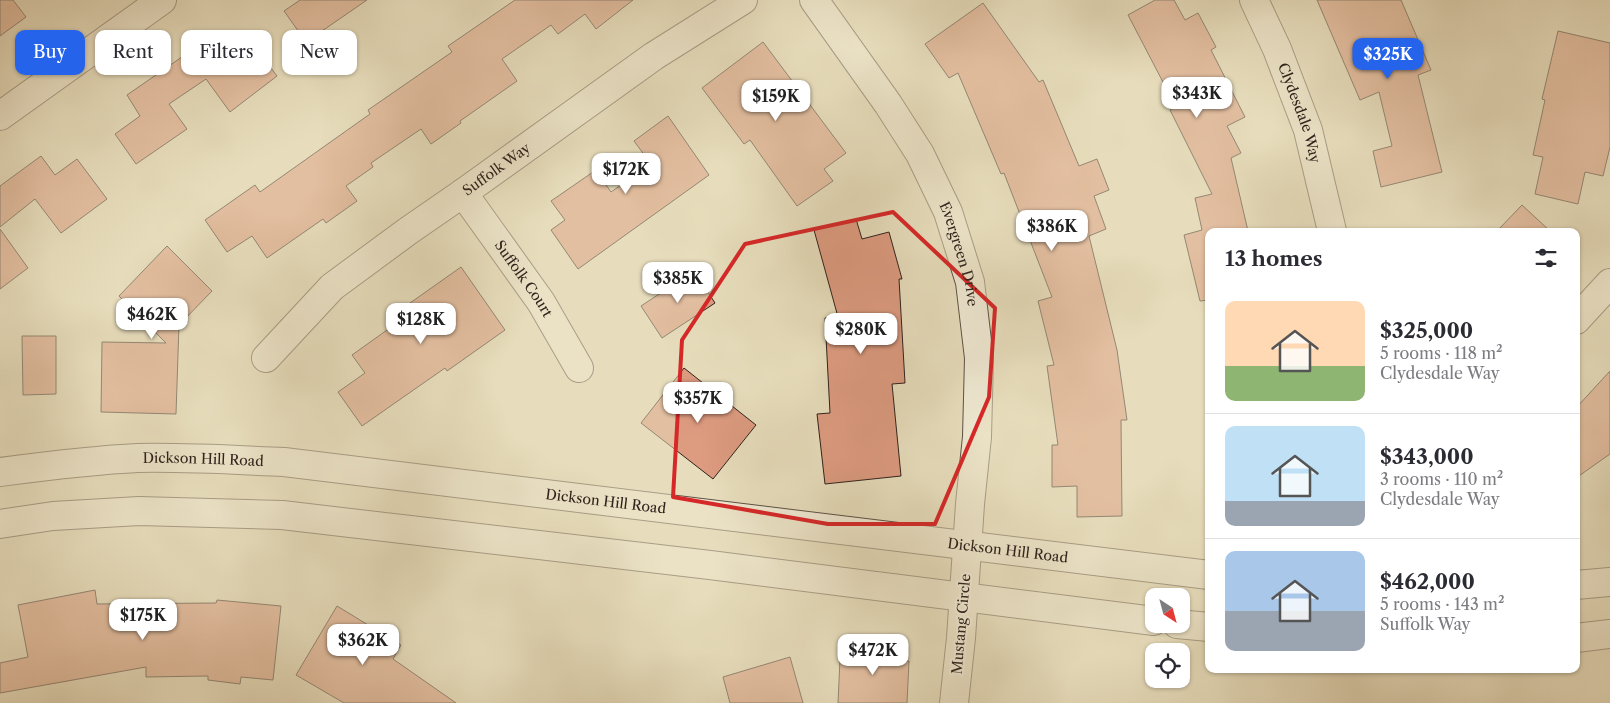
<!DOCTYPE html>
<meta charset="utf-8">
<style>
:root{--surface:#fff;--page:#f7f7f7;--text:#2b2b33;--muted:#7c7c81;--line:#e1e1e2;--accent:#2563eb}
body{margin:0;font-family:"Libre Caslon Text",serif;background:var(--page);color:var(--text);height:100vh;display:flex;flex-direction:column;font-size:19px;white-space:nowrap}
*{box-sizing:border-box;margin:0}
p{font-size:16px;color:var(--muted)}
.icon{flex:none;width:28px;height:28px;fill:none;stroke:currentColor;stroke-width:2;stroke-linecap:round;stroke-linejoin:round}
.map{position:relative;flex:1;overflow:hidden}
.sheet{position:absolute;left:1205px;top:228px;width:375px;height:445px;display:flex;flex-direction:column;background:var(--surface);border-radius:10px;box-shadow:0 1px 4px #0004}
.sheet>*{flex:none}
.top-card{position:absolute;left:15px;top:30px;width:475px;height:45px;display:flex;gap:10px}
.needle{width:32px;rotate:144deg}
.fabs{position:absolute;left:1145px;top:588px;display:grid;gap:10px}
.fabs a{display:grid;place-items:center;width:45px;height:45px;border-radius:10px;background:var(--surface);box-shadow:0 1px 4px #0004;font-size:25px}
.price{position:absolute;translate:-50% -42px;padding:0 11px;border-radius:10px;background:#fff;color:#222;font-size:16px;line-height:32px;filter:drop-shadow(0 1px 2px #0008)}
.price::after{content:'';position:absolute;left:50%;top:30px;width:15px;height:11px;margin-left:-8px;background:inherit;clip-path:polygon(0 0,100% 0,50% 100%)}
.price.current{background:var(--accent);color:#fff}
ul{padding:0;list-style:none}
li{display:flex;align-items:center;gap:15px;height:125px;padding:0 20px}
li+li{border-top:1px solid var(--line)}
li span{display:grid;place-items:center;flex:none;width:140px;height:100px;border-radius:10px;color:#555}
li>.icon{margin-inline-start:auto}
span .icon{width:60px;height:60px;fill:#fffc;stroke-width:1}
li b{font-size:21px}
h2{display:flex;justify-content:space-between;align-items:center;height:60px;padding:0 20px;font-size:21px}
.chip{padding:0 18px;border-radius:10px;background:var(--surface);box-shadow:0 1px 4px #0004;font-size:18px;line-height:45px}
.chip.current{background:var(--accent);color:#fff}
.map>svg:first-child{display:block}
.building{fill:#dd9b80;stroke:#2f221d}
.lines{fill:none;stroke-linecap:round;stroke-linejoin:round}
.minor-casing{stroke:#5d5145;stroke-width:30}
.minor{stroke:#efe9d3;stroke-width:28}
.marked{fill:none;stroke:#d62828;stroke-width:4;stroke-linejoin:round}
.labels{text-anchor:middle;stroke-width:4.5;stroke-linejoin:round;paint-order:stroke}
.street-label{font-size:14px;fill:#2f221d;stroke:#efe9d3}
</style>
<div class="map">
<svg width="1610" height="703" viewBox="0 0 1610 703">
<rect width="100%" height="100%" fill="#e7ddbc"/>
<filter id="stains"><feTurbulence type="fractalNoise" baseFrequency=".004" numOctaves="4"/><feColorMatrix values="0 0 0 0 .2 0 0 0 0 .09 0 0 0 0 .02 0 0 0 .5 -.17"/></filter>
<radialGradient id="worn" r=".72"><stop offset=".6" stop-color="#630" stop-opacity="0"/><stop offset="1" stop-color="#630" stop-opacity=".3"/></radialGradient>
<!-- building -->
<g class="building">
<path d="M 0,0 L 13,0 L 26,17 L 0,36 Z"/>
<path d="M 300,0 L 367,0 L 306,42 L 284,11 Z"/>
<path d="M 515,0 L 633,0 L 596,29 L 585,14 L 558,34 L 551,25 L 502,59 L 517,81 L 460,121 L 461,123 L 431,144 L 421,129 L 371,163 L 373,167 L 346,186 L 357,201 L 326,223 L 323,219 L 267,258 L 252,236 L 227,252 L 205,220 L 255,185 L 260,192 L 370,114 L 368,110 L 452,52 L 448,46 Z"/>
<path d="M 1155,0 L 1174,0 L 1185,20 L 1198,13 L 1216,47 L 1211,50 L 1245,117 L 1227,126 L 1241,153 L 1231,158 L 1248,231 L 1209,231 L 1209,300 L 1200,301 L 1184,235 L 1202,230 L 1195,198 L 1212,194 L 1170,110 L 1176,107 L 1128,15 Z"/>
<path d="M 1317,0 L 1401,0 L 1431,70 L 1418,75 L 1442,172 L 1381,187 L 1373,151 L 1392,146 L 1379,92 L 1360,100 Z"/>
<path d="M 983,3 L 1039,82 L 1043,80 L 1079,166 L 1097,159 L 1109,190 L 1094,196 L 1106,229 L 1089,236 L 1117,350 L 1127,420 L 1121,420 L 1122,516 L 1077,517 L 1077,486 L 1052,487 L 1052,445 L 1058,445 L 1047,366 L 1054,365 L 1038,301 L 1052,297 L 1004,173 L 1001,174 L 958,73 L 949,78 L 925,44 Z"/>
<path d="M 1558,31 L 1610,43 L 1610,147 L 1603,176 L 1585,172 L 1578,204 L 1535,194 L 1543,157 L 1533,155 L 1545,100 L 1542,99 Z"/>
<path d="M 211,34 L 225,52 L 246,35 L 277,76 L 230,112 L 206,79 L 169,104 L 187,129 L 136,164 L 115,134 L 140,116 L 127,95 L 179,59 Z"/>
<path d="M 763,42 L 846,153 L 824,169 L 833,181 L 797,206 L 750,140 L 744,144 L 702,88 Z"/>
<path d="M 668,116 L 709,175 L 578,269 L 551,230 L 565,220 L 551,201 L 596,170 L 611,192 L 651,164 L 634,141 Z"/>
<path d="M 41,156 L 55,175 L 77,159 L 107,199 L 61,233 L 35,199 L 0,227 L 0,186 Z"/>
<path d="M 1522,205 L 1550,231 L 1497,231 Z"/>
<path d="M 856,219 L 862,239 L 889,232 L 902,279 L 899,279 L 905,383 L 892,384 L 901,476 L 825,484 L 817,414 L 830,413 L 825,318 L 838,317 L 814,230 Z"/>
<path d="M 0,229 L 28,268 L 0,289 Z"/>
<path d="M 167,246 L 212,291 L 179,325 L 176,414 L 101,412 L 102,342 L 166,343 L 119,296 Z"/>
<path d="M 461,267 L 505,330 L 447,371 L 445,368 L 362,426 L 338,392 L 365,373 L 352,355 L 408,315 L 403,308 Z"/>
<path d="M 694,271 L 715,303 L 662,338 L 641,306 Z"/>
<path d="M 22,336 L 56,336 L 56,394 L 23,395 Z"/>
<path d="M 684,368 L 756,425 L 713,479 L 641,423 Z"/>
<path d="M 1610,371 L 1610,454 L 1576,478 L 1576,408 Z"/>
<path d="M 95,590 L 97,604 L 216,603 L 217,600 L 281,606 L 273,680 L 241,677 L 240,684 L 208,680 L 208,676 L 146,677 L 146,667 L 0,693 L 0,663 L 28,657 L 18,605 Z"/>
<path d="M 337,606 L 401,645 L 393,659 L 456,703 L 344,703 L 296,675 Z"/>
<path d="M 858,639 L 889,640 L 887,660 L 909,661 L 907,703 L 838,703 L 840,659 L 857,659 Z"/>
<path d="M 790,657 L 803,703 L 730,703 L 723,677 Z"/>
</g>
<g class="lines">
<defs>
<g id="minor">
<path id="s1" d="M 814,0 L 888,104 L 920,154 L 948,212 L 970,282 L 979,358 L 977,437 L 970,504 L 961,638 L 954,703"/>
<path id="s2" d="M 1254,0 L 1277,49 L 1308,130 L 1332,231"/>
<path d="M 0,116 L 162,0"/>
<path id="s3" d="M 463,193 L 541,302 L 579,368"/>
<path d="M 1576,320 L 1610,283"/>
<path id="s4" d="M 266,358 L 332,287 L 408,231 L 463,193 L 654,56 L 743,0"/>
<path id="s5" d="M 0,472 C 46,466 92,460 138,458 C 187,457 235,460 284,462 L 1209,575"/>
<path d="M 0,524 L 53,516 L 139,511 L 282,515 L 710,565 L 1154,621"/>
<path d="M 1576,585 L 1610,582"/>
<path d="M 1177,624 L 1209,627"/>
<path d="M 1576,638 L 1610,634"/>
</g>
</defs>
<!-- minor casing -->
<use href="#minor" class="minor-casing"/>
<!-- minor -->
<use href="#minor" class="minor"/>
</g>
<!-- marked area -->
<path d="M0 0H1610V703H0ZM 893,212 L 995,308 L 989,397 L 935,524 L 828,524 L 673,497 L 682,340 L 745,244 Z" fill="#e7ddbc" fill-opacity=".55" fill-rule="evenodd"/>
<path class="marked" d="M 893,212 L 995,308 L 989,397 L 935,524 L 828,524 L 673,497 L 682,340 L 745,244 Z"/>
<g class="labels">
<!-- street labels -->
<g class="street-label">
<text dy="5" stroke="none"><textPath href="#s2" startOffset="122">Clydesdale Way</textPath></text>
<text dy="5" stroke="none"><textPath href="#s4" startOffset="299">Suffolk Way</textPath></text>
<text dy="5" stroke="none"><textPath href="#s1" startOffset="295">Evergreen Drive</textPath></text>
<text dy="5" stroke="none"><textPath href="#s3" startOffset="105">Suffolk Court</textPath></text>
<text dy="5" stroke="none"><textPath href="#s5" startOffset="204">Dickson Hill Road</textPath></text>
<text dy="5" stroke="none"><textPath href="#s5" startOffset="609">Dickson Hill Road</textPath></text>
<text dy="5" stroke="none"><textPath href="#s5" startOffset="1014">Dickson Hill Road</textPath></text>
<text transform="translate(961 624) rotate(-85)" y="5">Mustang Circle</text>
</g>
</g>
<rect width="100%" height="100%" filter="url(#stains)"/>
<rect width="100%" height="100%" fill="url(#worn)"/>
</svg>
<div class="fabs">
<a><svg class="needle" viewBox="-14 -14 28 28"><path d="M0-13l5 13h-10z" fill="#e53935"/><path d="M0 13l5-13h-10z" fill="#7c7c81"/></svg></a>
<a><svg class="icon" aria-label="locate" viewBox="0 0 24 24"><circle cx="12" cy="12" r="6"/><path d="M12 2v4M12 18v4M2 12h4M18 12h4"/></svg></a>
</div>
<b class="price current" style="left:1388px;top:80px">$325K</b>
<b class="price" style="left:1197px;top:119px">$343K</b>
<b class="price" style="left:776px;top:122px">$159K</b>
<b class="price" style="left:626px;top:195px">$172K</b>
<b class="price" style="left:1052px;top:252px">$386K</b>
<b class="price" style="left:678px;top:304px">$385K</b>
<b class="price" style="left:152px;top:340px">$462K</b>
<b class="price" style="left:421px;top:345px">$128K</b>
<b class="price" style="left:861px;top:355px">$280K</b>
<b class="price" style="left:698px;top:424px">$357K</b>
<b class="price" style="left:143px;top:641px">$175K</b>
<b class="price" style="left:363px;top:666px">$362K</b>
<b class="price" style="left:873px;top:676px">$472K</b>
<div class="top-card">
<a class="chip current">Buy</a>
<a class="chip">Rent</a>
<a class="chip">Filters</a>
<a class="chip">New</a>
</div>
<section class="sheet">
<h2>13 homes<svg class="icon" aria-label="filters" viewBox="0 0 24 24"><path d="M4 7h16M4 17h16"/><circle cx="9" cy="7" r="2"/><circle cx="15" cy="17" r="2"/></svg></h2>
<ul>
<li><span style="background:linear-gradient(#ffd9b3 65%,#8fb573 0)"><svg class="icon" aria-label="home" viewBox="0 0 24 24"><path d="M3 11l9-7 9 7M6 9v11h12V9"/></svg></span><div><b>$325,000</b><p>5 rooms · 118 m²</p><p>Clydesdale Way</p></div></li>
<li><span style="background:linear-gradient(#bfe0f5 75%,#9aa5b1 0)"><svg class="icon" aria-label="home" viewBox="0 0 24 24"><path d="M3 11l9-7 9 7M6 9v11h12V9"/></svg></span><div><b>$343,000</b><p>3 rooms · 110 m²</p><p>Clydesdale Way</p></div></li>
<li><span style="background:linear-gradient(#a9c7e8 60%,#9aa5b1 0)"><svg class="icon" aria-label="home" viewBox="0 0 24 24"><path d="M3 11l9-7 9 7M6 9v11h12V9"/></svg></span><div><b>$462,000</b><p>5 rooms · 143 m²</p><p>Suffolk Way</p></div></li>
</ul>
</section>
</div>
